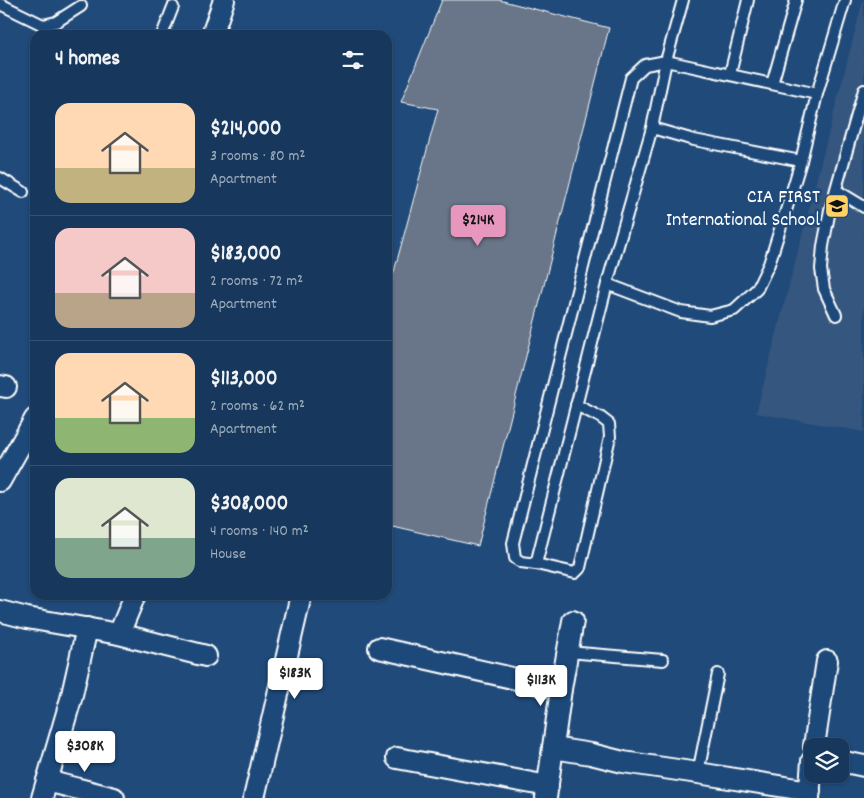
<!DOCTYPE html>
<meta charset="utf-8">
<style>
:root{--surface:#17385c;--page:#244365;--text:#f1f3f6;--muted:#9eacbb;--line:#365272;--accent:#e797bd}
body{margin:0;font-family:Dekko,sans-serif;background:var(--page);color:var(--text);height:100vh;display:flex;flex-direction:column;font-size:19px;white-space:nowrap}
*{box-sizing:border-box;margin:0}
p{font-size:16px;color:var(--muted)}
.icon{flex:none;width:28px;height:28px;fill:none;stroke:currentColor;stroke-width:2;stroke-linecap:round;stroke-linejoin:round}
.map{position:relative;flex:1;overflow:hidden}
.details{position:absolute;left:30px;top:30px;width:362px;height:570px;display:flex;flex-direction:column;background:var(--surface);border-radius:15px;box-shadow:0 1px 4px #0004,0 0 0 1px var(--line)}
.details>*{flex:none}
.controls{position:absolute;left:804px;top:738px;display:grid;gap:10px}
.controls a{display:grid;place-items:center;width:45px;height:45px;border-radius:10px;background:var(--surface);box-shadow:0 1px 4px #0004,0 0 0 1px var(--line);font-size:25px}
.price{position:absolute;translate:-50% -42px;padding:0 11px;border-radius:5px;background:#fff;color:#222;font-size:16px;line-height:32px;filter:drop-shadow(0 1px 2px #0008)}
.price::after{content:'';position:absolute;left:50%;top:30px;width:15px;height:11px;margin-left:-8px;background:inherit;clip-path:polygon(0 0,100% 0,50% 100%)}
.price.active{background:var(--accent);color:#111}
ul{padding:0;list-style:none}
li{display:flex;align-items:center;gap:15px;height:125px;padding:0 25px}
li+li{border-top:1px solid var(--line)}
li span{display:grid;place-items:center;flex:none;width:140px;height:100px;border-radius:15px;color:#555}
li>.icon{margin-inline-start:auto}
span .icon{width:60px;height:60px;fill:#fffc;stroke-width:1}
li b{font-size:21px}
h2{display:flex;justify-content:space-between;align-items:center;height:60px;padding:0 25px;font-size:21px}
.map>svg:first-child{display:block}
.built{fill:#35577e}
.building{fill:#697488;stroke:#fff}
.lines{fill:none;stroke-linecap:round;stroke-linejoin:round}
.service-casing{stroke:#fff;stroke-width:14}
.minor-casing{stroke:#fff;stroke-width:24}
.service{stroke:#1f4a7a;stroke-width:10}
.minor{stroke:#1f4a7a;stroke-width:20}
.labels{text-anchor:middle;stroke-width:5;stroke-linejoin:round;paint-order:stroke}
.poi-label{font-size:20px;fill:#fff;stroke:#1f4a7a;text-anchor:end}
</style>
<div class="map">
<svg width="864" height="798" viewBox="0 0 864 798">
<rect width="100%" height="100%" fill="#1f4a7a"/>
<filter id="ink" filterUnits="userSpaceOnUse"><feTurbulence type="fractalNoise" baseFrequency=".02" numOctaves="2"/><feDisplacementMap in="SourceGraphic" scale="10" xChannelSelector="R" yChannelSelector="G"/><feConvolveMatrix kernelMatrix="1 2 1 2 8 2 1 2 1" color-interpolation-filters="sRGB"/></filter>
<g filter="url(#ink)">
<!-- built -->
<path class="built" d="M 863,0 L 864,0 L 864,432 L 756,413 Z"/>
<!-- building -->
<path class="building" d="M 442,0 L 499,0 L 609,28 L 478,546 L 388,525 L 388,294 L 438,109 L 401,102 Z"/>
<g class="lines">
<defs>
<g id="service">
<path d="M 683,0 L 666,61 L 652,128 L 607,284 L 536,564 L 521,562 L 515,558 L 513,543 L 631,78 L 645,65 L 666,61 L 817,94"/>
<path d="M 0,4 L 43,25 L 56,22 L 81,6"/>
<path d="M 43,25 L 48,35"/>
<path d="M 162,35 L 173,7"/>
<path d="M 730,74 L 748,0"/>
<path d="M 772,84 L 796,0"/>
<path d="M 652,128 L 694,140 L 801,161"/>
<path d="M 0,178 L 23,192"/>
<path d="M 836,190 L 864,207"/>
<path d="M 607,284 L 681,312 L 710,316 L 734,310 L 757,289 L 769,264 L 788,204 L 801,161 L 817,94 L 845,0"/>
<path d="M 836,315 L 824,289 L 821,269 L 823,246 L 830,210 L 864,90"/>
<path d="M 536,564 L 575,573 L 580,568 L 610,437 L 609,424 L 600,417 L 576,405"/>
<path d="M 568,652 L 663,660"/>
<path d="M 698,773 L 718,674"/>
</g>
<g id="minor">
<path d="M 212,35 L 224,0"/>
<path d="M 0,386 L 6,387"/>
<path d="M 0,481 L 35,419"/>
<path d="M 0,611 L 27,618 L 119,634 L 206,656"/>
<path d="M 119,634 L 135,595"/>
<path d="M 379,648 L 561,689"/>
<path d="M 814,746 L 827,661"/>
<path d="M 553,748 L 591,754 L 623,762 L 698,773 L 810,791"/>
<path d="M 397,758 L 548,786"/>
<path d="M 840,761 L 864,766"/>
<path d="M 47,781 L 114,798"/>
<path d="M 42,798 L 71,699 L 87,628"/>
<path d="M 254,798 L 301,595"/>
<path d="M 546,798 L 561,689 L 573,621"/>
<path d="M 809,798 L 812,761"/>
</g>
</defs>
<!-- service casing -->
<use href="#service" class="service-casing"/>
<!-- minor casing -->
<use href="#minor" class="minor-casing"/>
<!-- service -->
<use href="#service" class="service"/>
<!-- minor -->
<use href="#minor" class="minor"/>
</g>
</g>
<!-- icons -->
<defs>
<symbol id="school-square" viewBox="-11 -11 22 22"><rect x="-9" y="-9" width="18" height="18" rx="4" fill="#ffd166" stroke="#1f4a7a"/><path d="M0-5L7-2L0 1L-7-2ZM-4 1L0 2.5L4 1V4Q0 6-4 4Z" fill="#111"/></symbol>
</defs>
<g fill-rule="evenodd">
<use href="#school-square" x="823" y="192" width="28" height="28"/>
</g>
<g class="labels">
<!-- poi labels -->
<g class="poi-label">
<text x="820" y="202">CIA FIRST<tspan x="820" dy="23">International School</tspan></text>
</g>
</g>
</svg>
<div class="controls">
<a><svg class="icon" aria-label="layers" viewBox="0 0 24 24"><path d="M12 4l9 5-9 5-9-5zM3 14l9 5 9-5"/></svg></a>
</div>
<b class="price active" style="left:478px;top:247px">$214K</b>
<b class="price" style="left:295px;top:700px">$183K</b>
<b class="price" style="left:541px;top:707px">$113K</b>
<b class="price" style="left:85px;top:773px">$308K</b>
<section class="details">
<h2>4 homes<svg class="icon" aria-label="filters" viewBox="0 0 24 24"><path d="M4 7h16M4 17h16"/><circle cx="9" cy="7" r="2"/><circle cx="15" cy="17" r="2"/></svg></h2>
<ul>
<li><span style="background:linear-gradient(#ffd9b3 65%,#c2b280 0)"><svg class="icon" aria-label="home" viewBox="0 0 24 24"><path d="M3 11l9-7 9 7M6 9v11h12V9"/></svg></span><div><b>$214,000</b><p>3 rooms · 80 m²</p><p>Apartment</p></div></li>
<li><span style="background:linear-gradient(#f6c9c9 65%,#b9a48a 0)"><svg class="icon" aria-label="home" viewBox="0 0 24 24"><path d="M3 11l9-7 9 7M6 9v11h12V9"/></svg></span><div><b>$183,000</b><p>2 rooms · 72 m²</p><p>Apartment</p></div></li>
<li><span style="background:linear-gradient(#ffd9b3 65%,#8fb573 0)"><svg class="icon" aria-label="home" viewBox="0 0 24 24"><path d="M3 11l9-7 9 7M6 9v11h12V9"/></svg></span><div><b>$113,000</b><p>2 rooms · 62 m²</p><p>Apartment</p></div></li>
<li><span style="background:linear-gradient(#dfe7d0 60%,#7fa58c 0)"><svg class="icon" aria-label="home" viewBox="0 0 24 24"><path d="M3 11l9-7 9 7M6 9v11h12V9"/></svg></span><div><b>$308,000</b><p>4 rooms · 140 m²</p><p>House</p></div></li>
</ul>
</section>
</div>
